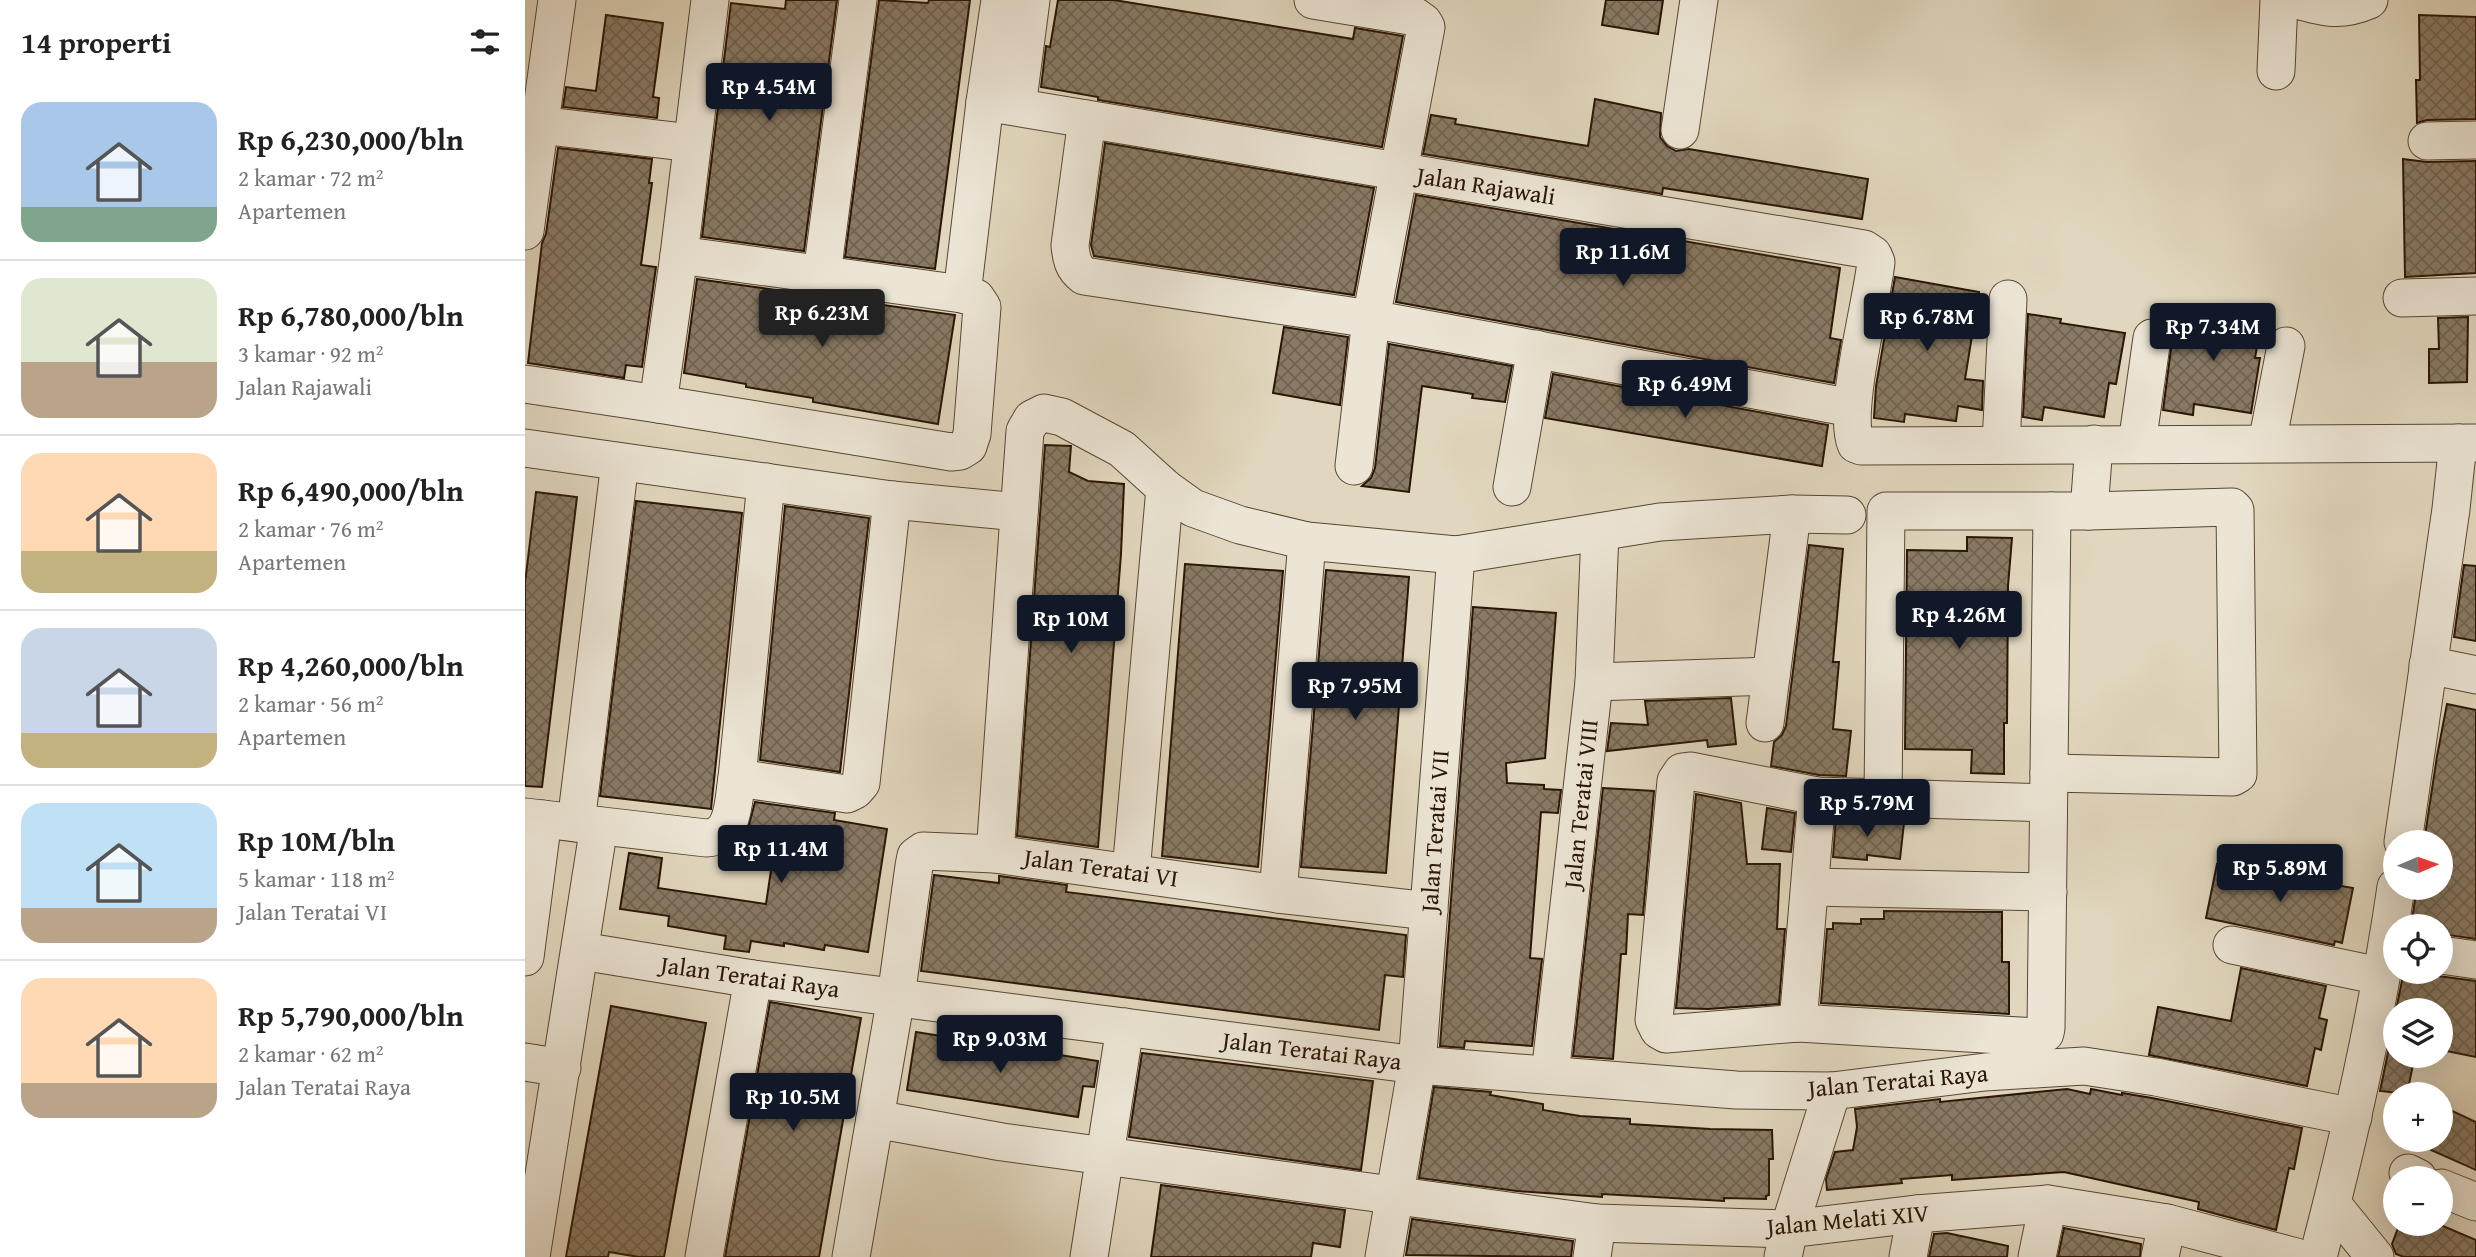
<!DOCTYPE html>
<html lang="id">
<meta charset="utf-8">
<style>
:root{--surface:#fff;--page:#f2f2f2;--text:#222;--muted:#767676;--line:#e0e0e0;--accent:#111827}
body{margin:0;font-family:"Gentium Book Plus",serif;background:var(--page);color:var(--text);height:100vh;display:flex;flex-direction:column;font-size:26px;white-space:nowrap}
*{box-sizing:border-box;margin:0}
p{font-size:23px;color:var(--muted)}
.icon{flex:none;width:38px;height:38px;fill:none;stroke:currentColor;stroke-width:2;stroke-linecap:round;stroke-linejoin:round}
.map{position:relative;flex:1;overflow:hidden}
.sheet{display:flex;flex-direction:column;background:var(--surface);width:525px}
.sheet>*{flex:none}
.needle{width:46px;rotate:88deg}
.tools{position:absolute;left:1858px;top:830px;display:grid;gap:14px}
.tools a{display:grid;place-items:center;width:70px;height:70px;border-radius:50%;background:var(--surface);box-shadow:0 7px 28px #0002;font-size:35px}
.price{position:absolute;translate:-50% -60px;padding:0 16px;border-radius:7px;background:var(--accent);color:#fff;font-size:23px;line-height:46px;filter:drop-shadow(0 2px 4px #0008)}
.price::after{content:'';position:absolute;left:50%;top:42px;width:21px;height:16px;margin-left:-10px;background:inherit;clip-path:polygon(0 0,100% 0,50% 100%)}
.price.selected{background:#222;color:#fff}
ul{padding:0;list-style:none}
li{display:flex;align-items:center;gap:21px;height:175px;padding:0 21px}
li+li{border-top:2px solid var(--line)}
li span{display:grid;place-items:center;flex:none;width:196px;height:140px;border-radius:21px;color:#555}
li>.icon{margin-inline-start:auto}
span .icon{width:84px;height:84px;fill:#fffc;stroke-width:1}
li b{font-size:30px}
h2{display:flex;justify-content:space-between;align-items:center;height:84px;padding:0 21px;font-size:30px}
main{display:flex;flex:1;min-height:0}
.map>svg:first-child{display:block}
.building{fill:url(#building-cross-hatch);stroke:#2a1605;stroke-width:2}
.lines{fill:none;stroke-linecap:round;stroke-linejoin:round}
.street-casing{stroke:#584633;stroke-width:39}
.street{stroke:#ece5d5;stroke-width:37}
.labels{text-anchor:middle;stroke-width:6;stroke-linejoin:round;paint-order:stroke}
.street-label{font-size:24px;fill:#2a1605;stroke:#ece5d5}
</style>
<main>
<section class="sheet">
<h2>14 properti<svg class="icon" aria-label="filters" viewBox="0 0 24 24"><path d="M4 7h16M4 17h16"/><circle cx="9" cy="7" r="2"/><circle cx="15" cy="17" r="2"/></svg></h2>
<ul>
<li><span style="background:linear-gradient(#a9c7e8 75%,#7fa58c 0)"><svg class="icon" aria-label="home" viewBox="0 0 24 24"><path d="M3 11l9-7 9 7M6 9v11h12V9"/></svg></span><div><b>Rp 6,230,000/bln</b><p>2 kamar · 72 m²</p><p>Apartemen</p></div></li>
<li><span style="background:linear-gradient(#dfe7d0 60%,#b9a48a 0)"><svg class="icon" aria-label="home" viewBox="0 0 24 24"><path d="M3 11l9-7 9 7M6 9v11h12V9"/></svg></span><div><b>Rp 6,780,000/bln</b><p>3 kamar · 92 m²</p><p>Jalan Rajawali</p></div></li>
<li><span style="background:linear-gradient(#ffd9b3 70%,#c2b280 0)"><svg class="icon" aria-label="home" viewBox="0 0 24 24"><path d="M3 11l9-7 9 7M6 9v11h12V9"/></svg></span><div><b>Rp 6,490,000/bln</b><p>2 kamar · 76 m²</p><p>Apartemen</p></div></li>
<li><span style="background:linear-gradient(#c9d6e8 75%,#c2b280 0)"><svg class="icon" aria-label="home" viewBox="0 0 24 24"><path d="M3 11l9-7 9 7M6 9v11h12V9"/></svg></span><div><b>Rp 4,260,000/bln</b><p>2 kamar · 56 m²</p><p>Apartemen</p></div></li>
<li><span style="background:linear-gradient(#bfe0f5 75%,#b9a48a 0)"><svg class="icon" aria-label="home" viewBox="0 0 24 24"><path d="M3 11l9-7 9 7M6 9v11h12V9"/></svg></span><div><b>Rp 10M/bln</b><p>5 kamar · 118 m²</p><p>Jalan Teratai VI</p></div></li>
<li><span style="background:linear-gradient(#ffd9b3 75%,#b9a48a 0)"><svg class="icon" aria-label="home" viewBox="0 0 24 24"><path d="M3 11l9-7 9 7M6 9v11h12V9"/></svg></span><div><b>Rp 5,790,000/bln</b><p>2 kamar · 62 m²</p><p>Jalan Teratai Raya</p></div></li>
</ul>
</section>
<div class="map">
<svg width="1951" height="1257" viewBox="0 0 1951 1257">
<defs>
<pattern id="building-cross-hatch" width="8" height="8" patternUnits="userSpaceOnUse" patternTransform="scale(1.75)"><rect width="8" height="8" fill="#897a65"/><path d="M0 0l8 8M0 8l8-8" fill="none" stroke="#706351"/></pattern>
</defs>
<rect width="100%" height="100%" fill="#e1d7be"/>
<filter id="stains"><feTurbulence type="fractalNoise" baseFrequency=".00286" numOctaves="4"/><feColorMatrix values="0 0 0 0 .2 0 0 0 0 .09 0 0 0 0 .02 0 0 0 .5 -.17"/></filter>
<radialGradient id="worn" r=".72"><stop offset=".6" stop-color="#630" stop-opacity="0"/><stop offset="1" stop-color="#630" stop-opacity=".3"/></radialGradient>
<!-- building -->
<g class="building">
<path d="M 261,0 L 312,0 L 279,251 L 177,237 L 206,3 L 260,9 Z"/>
<path d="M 354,0 L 403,3 L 404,0 L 445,0 L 410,269 L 320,257 Z"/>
<path d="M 533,0 L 589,0 L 828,39 L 830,28 L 878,36 L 857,147 L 573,100 L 573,97 L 516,87 L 521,46 L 525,47 Z"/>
<path d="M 1081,0 L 1138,0 L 1133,34 L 1077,25 Z"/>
<path d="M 81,15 L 138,23 L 128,97 L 134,98 L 132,118 L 38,107 L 41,87 L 71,91 Z"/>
<path d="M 1894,15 L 1951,17 L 1951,119 L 1902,120 L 1892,123 L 1891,80 L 1895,80 Z"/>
<path d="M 1070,99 L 1136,113 L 1135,137 L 1142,146 L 1151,151 L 1164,149 L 1343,179 L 1337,219 L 1138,188 L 1137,194 L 898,154 L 906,115 L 931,119 L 930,124 L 1063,146 Z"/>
<path d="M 580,143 L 849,188 L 829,295 L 569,256 L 566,245 Z"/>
<path d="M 33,148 L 127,159 L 124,183 L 127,183 L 116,265 L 131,267 L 117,367 L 101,365 L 99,378 L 3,363 L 17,243 L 21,234 Z"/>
<path d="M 1878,159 L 1902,162 L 1951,161 L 1951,273 L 1880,277 Z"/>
<path d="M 891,195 L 1315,268 L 1305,338 L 1316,340 L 1309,383 L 871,302 Z"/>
<path d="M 1370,277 L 1454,292 L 1440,379 L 1458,381 L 1457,410 L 1433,406 L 1431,421 L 1380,414 L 1379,422 L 1349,418 L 1351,386 Z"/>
<path d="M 172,279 L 430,315 L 413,424 L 288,402 L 288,398 L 221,387 L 221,384 L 159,373 Z"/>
<path d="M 1651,311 L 1700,318 L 1701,313 L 1737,318 L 1730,358 L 1735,358 L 1726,413 L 1669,404 L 1668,415 L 1638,410 Z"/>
<path d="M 1503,314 L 1536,319 L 1535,323 L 1600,333 L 1591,384 L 1584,383 L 1579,417 L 1519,407 L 1517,420 L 1498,417 Z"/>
<path d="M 1943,317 L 1942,382 L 1904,383 L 1904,349 L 1914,349 L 1913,318 Z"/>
<path d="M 759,327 L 823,337 L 815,405 L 748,393 Z"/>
<path d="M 864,344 L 987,366 L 980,402 L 947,398 L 948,394 L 897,386 L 884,492 L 837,486 L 846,478 L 850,468 Z"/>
<path d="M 1028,374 L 1303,425 L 1297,466 L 1020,418 Z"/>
<path d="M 520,445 L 546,446 L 544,472 L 563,481 L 599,484 L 596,554 L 573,847 L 492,836 Z"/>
<path d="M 11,492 L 52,497 L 17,787 L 0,786 L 0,583 Z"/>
<path d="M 111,501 L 217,513 L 186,809 L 75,796 Z"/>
<path d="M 260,506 L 344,518 L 315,772 L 235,760 Z"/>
<path d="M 1442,537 L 1487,538 L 1483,586 L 1482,723 L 1479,723 L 1479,774 L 1446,773 L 1447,750 L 1380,749 L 1382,550 L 1442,551 Z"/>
<path d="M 1284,545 L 1318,549 L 1308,662 L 1314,662 L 1308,729 L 1326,731 L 1321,776 L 1294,775 L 1246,766 L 1249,742 L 1257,735 L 1261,726 Z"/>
<path d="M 660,564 L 758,571 L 733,867 L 637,856 Z"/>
<path d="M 1939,565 L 1951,566 L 1951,641 L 1929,637 Z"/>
<path d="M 801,570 L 884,577 L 861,873 L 776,867 Z"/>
<path d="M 948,607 L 1031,613 L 1020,758 L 981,763 L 982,783 L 1019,785 L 1019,789 L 1036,790 L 1033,813 L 1016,812 L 1005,958 L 1017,959 L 1007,1046 L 940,1041 L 939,1048 L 915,1046 Z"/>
<path d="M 1206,698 L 1211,744 L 1183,747 L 1182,740 L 1082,751 L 1086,723 L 1123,725 L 1120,701 Z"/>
<path d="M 1922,704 L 1951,710 L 1951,939 L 1916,934 L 1916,926 L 1886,926 L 1892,887 L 1916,887 L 1916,842 L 1899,842 L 1912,756 Z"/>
<path d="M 1078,788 L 1129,791 L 1118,915 L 1103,914 L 1101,954 L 1096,954 L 1088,1059 L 1048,1056 Z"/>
<path d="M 1171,794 L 1216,803 L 1222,864 L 1255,864 L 1252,929 L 1260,929 L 1254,1004 L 1183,1009 L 1151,1008 Z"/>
<path d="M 230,802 L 310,813 L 309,820 L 362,829 L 343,952 L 300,945 L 299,950 L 259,943 L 259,946 L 226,941 L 224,952 L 199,949 L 201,936 L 143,926 L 144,916 L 95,909 L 104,853 L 137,858 L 133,888 L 241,904 L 248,857 L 207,850 L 222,832 Z"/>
<path d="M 1242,808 L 1270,813 L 1266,852 L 1237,849 Z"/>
<path d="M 1311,818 L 1379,823 L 1375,859 L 1342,855 L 1342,860 L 1308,857 Z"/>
<path d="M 1692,864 L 1828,888 L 1817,943 L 1810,941 L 1809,945 L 1681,918 Z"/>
<path d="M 409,875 L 474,883 L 474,876 L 542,885 L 541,892 L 881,935 L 878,977 L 860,975 L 854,1030 L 396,971 Z"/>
<path d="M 1359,911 L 1477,912 L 1477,962 L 1484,962 L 1484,1014 L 1296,1003 L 1302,929 L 1308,929 L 1308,923 L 1336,924 L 1336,919 L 1359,919 Z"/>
<path d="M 1716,968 L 1801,986 L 1794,1018 L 1802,1020 L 1796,1050 L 1790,1048 L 1782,1086 L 1624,1055 L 1633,1007 L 1706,1021 Z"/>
<path d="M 1879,971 L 1903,971 L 1913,976 L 1951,981 L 1951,1057 L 1916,1050 L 1916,1010 L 1871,1010 Z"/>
<path d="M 245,1002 L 336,1018 L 294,1257 L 200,1257 Z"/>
<path d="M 86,1006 L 181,1023 L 139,1257 L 114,1257 L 84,1252 L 83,1257 L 41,1257 Z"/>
<path d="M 1871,1014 L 1871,1055 L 1890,1055 L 1882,1094 L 1855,1091 Z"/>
<path d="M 391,1032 L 573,1061 L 569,1087 L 558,1086 L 553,1117 L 382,1090 Z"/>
<path d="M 617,1053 L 848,1081 L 836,1170 L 604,1137 Z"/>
<path d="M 909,1087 L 966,1092 L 965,1095 L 1018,1104 L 1018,1110 L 1055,1116 L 1105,1119 L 1105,1124 L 1185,1129 L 1247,1130 L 1248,1159 L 1244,1159 L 1244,1195 L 1241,1196 L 1241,1199 L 1199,1198 L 1199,1201 L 1077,1194 L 1077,1197 L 992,1191 L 894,1178 Z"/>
<path d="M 1542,1089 L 1565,1094 L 1566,1089 L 1597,1095 L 1597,1093 L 1627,1098 L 1777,1128 L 1769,1169 L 1764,1168 L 1751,1230 L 1673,1209 L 1674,1202 L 1539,1172 L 1427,1180 L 1427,1175 L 1376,1179 L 1377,1183 L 1302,1190 L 1301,1179 L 1310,1152 L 1328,1150 L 1332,1127 L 1330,1109 L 1415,1099 L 1415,1102 Z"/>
<path d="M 1923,1109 L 1951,1122 L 1951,1170 L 1906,1150 L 1910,1139 L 1916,1139 L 1916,1125 Z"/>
<path d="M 636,1185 L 820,1210 L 815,1247 L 788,1243 L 786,1257 L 626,1257 Z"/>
<path d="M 887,1219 L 1048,1241 L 1046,1257 L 881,1255 Z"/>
<path d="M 1875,1223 L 1911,1223 L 1951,1240 L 1951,1257 L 1879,1257 L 1871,1254 L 1867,1244 Z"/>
<path d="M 1539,1228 L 1616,1244 L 1615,1257 L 1533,1257 Z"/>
<path d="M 1422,1233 L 1483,1246 L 1482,1257 L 1404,1257 L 1409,1234 Z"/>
</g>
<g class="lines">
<defs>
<g id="street">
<path d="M 788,0 L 891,17 L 898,22 L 901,27 L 846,319 L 829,466"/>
<path d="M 1772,0 C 1800,8 1816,12 1844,0"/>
<path d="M 1751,71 L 1754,0"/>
<path d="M 460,102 L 1339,249 L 1348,255 L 1351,262 C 1347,302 1317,412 1331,444 L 1336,446 L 1951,443"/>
<path d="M 492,107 L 506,0"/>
<path d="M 562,119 L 545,245 C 546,258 548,268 559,276 L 846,319 L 1327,408"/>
<path d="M 14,125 L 167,143"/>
<path d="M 1155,130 L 1174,0"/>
<path d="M 1902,141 L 1951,140"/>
<path d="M 0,231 L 32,0"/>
<path d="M 297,274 L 333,0"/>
<path d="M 437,294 L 460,102 L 475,0"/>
<path d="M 1877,298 L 1951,296"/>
<path d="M 0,384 L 133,404 L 426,452 L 435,451 L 443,446 L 447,434 L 457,307 L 451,298 L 437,294 L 154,255"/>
<path d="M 133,404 L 154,255 L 185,0"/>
<path d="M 1742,443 L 1761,346"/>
<path d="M 1612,444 L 1627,338"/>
<path d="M 1476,445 L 1483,299"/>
<path d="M 0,448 L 367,500 L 494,512"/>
<path d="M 987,487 L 1011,349"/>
<path d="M 1564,511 L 1569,444"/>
<path d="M 1903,665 L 1951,675"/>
<path d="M 1069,682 L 1246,676"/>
<path d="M 1240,723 L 1267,514"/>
<path d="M 212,778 L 322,794 L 330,790 L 336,783 L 367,500"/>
<path d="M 1358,799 L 1361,511 L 1564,511 L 1707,507 L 1710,510 L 1713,774 L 1708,777 L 1524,773"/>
<path d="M 1523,803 L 1292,796 L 1165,771 L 1157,772 L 1151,781 L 1129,1020 L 1134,1030 L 1141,1034 L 1273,1023 L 1511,1037 L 1520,1033 L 1521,1028 L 1527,511"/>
<path d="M 0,817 L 181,838 C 210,837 208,800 212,778 L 241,482"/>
<path d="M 51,823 L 95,462"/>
<path d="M 1878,842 L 1926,509 L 1933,443"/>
<path d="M 470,854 L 500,431 L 507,419 L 519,413 L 537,417 L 597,449 L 640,488 L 668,508 L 715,525 L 782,541 L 931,555 L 1135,522 L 1267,514 L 1322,515"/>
<path d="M 606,872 L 640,488"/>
<path d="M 1285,887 L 1523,892"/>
<path d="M 753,894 L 782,541"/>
<path d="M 1707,945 L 1855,976"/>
<path d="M 56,951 L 228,979 L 892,1065 L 1211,1090 L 1307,1091 L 1460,1072 L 1559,1066 L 1631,1077 L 1828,1117"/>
<path d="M 1916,955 L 1951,960"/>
<path d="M 0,957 L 18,819"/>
<path d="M 1273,1023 L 1292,796"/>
<path d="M 0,1062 L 37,1068"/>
<path d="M 1025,1075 L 1069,682 L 1075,532"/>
<path d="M 350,1119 L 477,1142 L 1072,1223 L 1264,1229 L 1391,1214 L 1523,1204 L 1642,1223 L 1771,1257"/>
<path d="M 1883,1173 L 1893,1178"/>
<path d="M 1916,1188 L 1951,1202"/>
<path d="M 1807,1204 L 1850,1257"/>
<path d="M 6,1257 L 74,826"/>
<path d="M 179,1257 L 228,979"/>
<path d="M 326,1257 L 371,997 L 389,866 L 391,856 L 398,851 L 470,854 L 753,894 L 904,911"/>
<path d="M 564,1257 L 600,1027"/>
<path d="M 859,1257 L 892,1065 L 931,555"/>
<path d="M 1067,1257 L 1072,1223"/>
<path d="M 1258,1257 L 1264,1229 L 1307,1091"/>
<path d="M 1383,1257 L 1391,1214"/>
<path d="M 1512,1257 L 1523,1204"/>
<path d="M 1635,1257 L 1642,1223"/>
<path d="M 1793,1257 C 1825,1135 1853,1012 1871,887"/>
</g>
</defs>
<!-- street casing -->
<use href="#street" class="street-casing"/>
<!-- street -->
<use href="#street" class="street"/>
</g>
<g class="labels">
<!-- street labels -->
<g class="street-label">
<text transform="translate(961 186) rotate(9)" y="8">Jalan Rajawali</text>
<text transform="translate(1056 804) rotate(-84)" y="8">Jalan Teratai VIII</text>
<text transform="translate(910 831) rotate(-86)" y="8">Jalan Teratai VII</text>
<text transform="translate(576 868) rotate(8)" y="8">Jalan Teratai VI</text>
<text transform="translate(225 977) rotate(8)" y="8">Jalan Teratai Raya</text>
<text transform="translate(787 1051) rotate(7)" y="8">Jalan Teratai Raya</text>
<text transform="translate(1373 1081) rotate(-5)" y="8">Jalan Teratai Raya</text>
<text transform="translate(1323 1220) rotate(-5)" y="8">Jalan Melati XIV</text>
</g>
</g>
<rect width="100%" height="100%" filter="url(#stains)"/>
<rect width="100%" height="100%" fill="url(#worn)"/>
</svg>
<div class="tools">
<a><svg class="needle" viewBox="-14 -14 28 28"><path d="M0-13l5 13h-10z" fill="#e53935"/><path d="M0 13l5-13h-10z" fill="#767676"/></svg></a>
<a><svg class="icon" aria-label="locate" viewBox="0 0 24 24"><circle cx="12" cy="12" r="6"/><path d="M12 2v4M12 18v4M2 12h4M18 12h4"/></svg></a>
<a><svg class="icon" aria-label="layers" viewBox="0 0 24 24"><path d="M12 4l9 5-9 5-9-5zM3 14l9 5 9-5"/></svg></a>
<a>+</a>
<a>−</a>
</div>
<b class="price" style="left:244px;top:123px">Rp 4.54M</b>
<b class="price" style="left:1098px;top:288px">Rp 11.6M</b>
<b class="price selected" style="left:297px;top:349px">Rp 6.23M</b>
<b class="price" style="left:1402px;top:353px">Rp 6.78M</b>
<b class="price" style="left:1688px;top:363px">Rp 7.34M</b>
<b class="price" style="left:1160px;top:420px">Rp 6.49M</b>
<b class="price" style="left:1434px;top:651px">Rp 4.26M</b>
<b class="price" style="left:546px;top:655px">Rp 10M</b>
<b class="price" style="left:830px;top:722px">Rp 7.95M</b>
<b class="price" style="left:1342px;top:839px">Rp 5.79M</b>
<b class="price" style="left:256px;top:885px">Rp 11.4M</b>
<b class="price" style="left:1755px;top:904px">Rp 5.89M</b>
<b class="price" style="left:475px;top:1075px">Rp 9.03M</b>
<b class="price" style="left:268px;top:1133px">Rp 10.5M</b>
</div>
</main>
